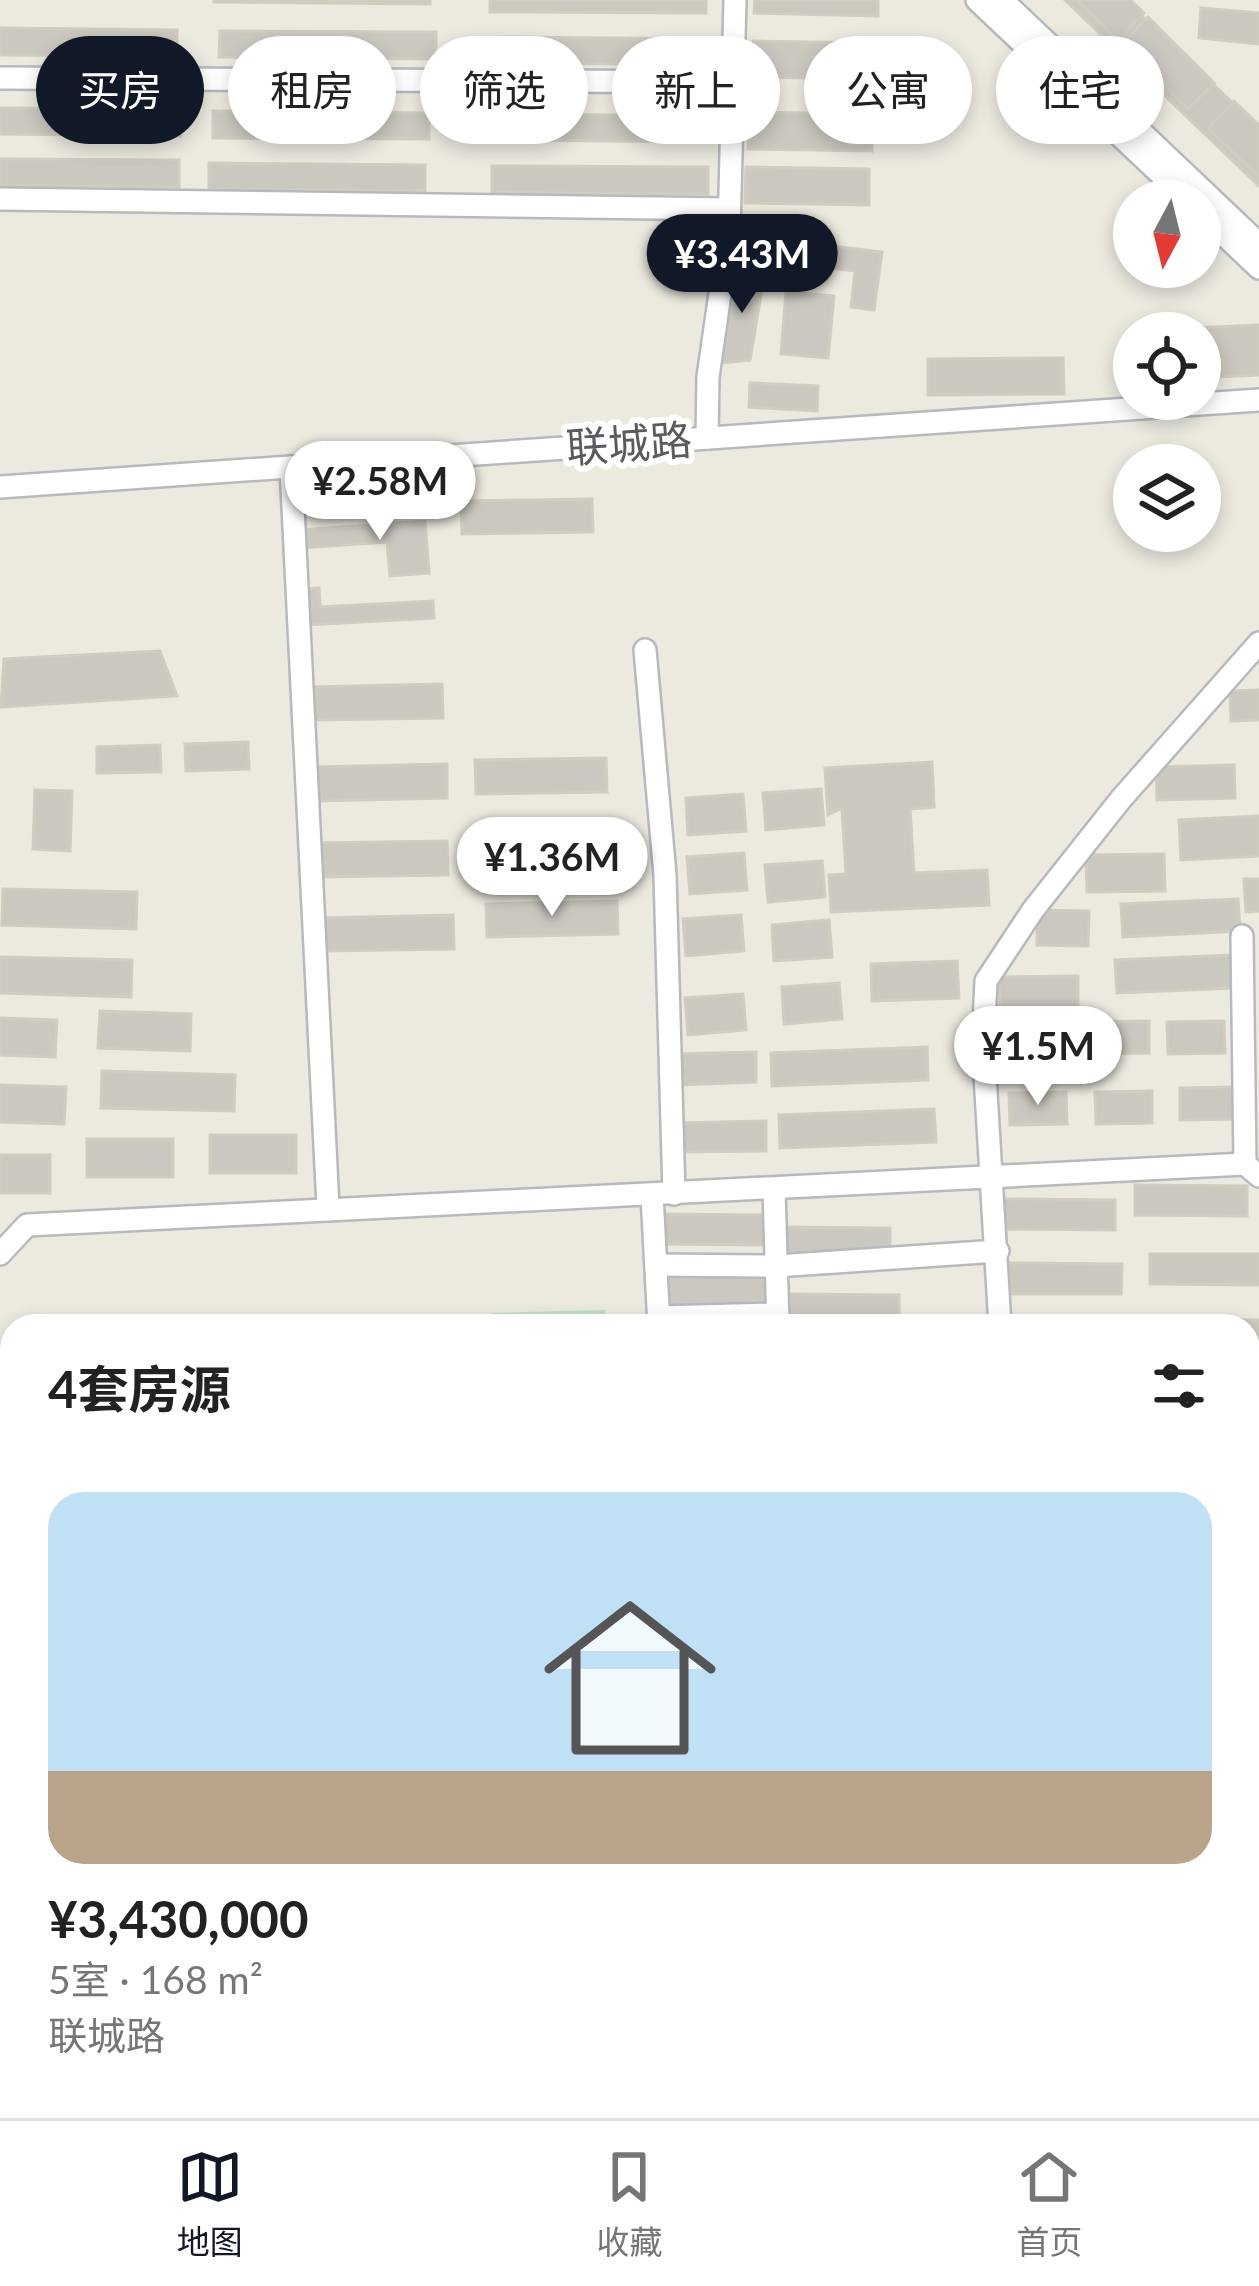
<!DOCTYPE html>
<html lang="zh">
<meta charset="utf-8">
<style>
:root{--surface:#fff;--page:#f2f2f2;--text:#222;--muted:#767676;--line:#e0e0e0;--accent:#111827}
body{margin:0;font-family:Lato,"Noto Sans SC",sans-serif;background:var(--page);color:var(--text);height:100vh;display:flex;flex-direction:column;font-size:45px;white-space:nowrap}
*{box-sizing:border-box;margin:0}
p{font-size:39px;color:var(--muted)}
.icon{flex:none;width:66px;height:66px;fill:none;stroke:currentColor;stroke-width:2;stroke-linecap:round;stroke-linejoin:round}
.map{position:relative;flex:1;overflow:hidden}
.panel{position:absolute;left:0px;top:1314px;width:1260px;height:804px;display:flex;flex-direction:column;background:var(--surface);border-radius:36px 36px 0 0;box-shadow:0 6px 18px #0003}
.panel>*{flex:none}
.guide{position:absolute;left:36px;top:36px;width:1188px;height:108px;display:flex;gap:24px}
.needle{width:78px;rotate:187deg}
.controls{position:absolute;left:1113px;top:180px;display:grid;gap:24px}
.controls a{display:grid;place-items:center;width:108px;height:108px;border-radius:50%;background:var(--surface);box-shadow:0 6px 18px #0003;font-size:60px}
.price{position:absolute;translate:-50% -102px;padding:0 27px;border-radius:42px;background:#fff;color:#222;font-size:39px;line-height:78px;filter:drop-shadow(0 3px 6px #0008)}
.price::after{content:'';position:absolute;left:50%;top:72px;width:36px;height:27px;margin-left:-18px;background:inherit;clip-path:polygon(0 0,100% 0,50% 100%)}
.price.active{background:var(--accent);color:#fff}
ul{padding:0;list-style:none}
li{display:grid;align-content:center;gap:24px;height:636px;padding:0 48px}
li span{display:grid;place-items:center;height:372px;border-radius:36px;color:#555}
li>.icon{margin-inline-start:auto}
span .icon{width:216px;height:216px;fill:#fffc;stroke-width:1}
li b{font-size:51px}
h2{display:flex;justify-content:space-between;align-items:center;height:144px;padding:0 48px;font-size:51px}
.chip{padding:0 42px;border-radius:54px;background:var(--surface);box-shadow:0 6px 18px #0003;font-size:42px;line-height:108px}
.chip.active{background:var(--accent);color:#fff}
.menu{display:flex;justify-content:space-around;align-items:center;height:168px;border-top:3px solid var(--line);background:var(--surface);font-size:33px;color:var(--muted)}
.menu a{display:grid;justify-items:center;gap:6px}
.menu .active{color:var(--accent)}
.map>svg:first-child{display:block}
.green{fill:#bbe4be}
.building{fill:#cbc8c0;stroke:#d0ccbe;stroke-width:3}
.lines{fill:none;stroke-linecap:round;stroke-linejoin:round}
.minor-casing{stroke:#b7b9be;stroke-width:26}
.major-casing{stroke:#f1d153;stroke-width:32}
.minor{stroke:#fff;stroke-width:21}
.major{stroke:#fff7a1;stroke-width:27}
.tram{stroke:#b3b4b4;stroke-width:3}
.labels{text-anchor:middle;stroke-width:12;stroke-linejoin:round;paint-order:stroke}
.street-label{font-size:42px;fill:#585b60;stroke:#fff}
</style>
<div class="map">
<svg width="1259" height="2118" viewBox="0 0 1259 2118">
<rect width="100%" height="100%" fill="#eceadf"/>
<!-- green -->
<path class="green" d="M 605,1310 L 606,1326 L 492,1326 L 492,1313 Z"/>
<!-- building -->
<g class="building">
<path d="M 214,0 L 430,0 L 430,4 L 214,2 Z"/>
<path d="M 490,0 L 706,0 L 706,13 L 490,12 Z"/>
<path d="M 755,0 L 878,0 L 878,16 L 754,13 Z"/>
<path d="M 1065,0 L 1125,0 L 1259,128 L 1259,186 Z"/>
<path d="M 1077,0 L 1130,0 L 1144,13 L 1118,40 Z"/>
<path d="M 1201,8 L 1259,13 L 1259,44 L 1199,38 Z"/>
<path d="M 1148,17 L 1214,83 L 1188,109 L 1122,44 Z"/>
<path d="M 0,28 L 177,30 L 177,56 L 0,55 Z"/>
<path d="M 220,31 L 436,32 L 436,59 L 219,57 Z"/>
<path d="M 501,37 L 718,39 L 717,65 L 501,63 Z"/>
<path d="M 753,41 L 877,43 L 876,79 L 753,77 Z"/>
<path d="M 1234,101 L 1259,125 L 1259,177 L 1208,128 Z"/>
<path d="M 0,108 L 181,109 L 180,136 L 0,134 Z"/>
<path d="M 213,111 L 429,113 L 429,139 L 213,138 Z"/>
<path d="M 749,112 L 872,114 L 872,151 L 748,149 Z"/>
<path d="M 502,114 L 718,116 L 718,142 L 502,140 Z"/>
<path d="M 0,159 L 179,160 L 179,187 L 0,185 Z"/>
<path d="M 209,163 L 425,165 L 425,191 L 209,189 Z"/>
<path d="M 492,166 L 708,167 L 708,194 L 492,192 Z"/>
<path d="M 746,167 L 869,169 L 869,205 L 745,203 Z"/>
<path d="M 781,240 L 882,252 L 874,310 L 851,307 L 855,271 L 778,261 Z"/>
<path d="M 765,271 L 750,360 L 719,363 L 734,272 Z"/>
<path d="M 786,292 L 834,296 L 828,358 L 781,354 Z"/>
<path d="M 1259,325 L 1259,375 L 1200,378 L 1200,333 L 1149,333 L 1149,330 Z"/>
<path d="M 1063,358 L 1064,394 L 928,395 L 928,359 Z"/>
<path d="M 750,383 L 818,386 L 817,411 L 749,407 Z"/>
<path d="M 592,499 L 593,532 L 462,534 L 461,501 Z"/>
<path d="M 425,521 L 429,573 L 390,576 L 387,542 L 302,548 L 301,530 Z"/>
<path d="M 319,588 L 320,607 L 433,601 L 434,618 L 305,625 L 303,589 Z"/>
<path d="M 160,651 L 177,696 L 1,707 L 4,659 Z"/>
<path d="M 442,684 L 443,718 L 312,720 L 311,687 Z"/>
<path d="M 1259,690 L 1259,720 L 1231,721 L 1230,691 Z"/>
<path d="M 248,742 L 249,769 L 186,771 L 185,744 Z"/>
<path d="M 160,745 L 161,772 L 97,773 L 97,747 Z"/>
<path d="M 606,758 L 607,792 L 476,794 L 475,760 Z"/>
<path d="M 932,762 L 934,807 L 910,809 L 914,873 L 987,870 L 989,905 L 831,912 L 829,875 L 846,874 L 842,808 L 828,815 L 825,768 Z"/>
<path d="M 447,764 L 447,798 L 316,801 L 315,767 Z"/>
<path d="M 1234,765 L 1235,798 L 1157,800 L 1156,767 Z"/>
<path d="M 821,789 L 824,825 L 766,830 L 763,793 Z"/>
<path d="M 35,790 L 72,791 L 70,851 L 33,849 Z"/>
<path d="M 743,794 L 746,831 L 688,835 L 686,798 Z"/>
<path d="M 1259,816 L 1259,856 L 1181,860 L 1179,820 Z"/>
<path d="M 612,832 L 613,866 L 481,868 L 481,835 Z"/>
<path d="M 447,841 L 448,875 L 317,877 L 316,843 Z"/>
<path d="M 744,853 L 747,890 L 690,894 L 687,857 Z"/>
<path d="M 1164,854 L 1165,891 L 1087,892 L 1086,855 Z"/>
<path d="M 822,861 L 825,897 L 768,902 L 765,865 Z"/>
<path d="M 1244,879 L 1259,879 L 1259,911 L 1246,912 Z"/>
<path d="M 3,889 L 137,892 L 136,929 L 2,925 Z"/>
<path d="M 1238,899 L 1240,931 L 1123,937 L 1121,904 Z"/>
<path d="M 617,901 L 618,934 L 487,937 L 486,904 Z"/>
<path d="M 1037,910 L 1089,911 L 1088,946 L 1037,945 Z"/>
<path d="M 453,915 L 454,949 L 323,951 L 322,918 Z"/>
<path d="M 741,915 L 744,951 L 686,956 L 683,919 Z"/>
<path d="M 829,920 L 832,957 L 774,961 L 772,925 Z"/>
<path d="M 1233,955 L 1234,988 L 1117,993 L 1115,960 Z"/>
<path d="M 0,957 L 132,960 L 131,997 L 0,993 Z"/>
<path d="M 957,961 L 959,998 L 872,1001 L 871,964 Z"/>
<path d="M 1078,976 L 1078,1009 L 1000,1011 L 999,977 Z"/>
<path d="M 839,983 L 842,1019 L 784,1024 L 782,987 Z"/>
<path d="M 743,994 L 746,1030 L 688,1035 L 685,998 Z"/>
<path d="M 100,1011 L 191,1014 L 190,1051 L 98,1048 Z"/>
<path d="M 0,1018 L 57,1020 L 55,1057 L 0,1055 Z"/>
<path d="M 1149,1021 L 1149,1053 L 1092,1054 L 1092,1022 Z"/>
<path d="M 1224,1021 L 1225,1053 L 1168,1054 L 1167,1022 Z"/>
<path d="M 1062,1036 L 1063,1068 L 1005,1069 L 1005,1037 Z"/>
<path d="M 927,1047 L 928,1080 L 772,1086 L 771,1053 Z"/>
<path d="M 756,1052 L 756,1082 L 680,1085 L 678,1054 Z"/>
<path d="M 102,1071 L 235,1075 L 234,1111 L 101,1108 Z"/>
<path d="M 0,1085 L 66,1087 L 64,1124 L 0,1122 Z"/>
<path d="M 1237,1087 L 1238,1119 L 1180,1120 L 1180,1088 Z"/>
<path d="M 1152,1091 L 1152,1123 L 1096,1124 L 1095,1092 Z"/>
<path d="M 1066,1092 L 1067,1124 L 1010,1125 L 1009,1093 Z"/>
<path d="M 934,1109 L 936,1142 L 780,1148 L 779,1115 Z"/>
<path d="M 766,1121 L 766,1151 L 678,1152 L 680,1123 Z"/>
<rect x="210" y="1135" width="86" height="38"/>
<rect x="87" y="1139" width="86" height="38"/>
<rect x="0" y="1155" width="50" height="38"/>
<path d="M 1135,1185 L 1247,1186 L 1247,1216 L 1135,1215 Z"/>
<path d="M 1003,1199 L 1115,1200 L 1115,1230 L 1002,1229 Z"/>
<path d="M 658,1214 L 771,1215 L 771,1245 L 658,1244 Z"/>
<path d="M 777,1227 L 890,1228 L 890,1258 L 777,1257 Z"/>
<path d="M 1150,1254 L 1259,1254 L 1259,1285 L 1150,1284 Z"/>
<path d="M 1009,1263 L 1122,1264 L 1121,1294 L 1009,1294 Z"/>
<path d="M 663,1276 L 776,1277 L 775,1307 L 663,1306 Z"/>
<path d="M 787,1294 L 899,1295 L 899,1325 L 786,1324 Z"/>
<path d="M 1146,1319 L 1259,1320 L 1259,1350 L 1248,1350 L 1248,1326 L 1146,1326 Z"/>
<path d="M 0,1437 L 12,1448 L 12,1482 L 0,1471 Z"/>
<path d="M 0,1481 L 12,1491 L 12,1503 L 0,1517 Z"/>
<rect x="1248" y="1791" width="11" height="32"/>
<path d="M 1259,1844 L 1259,1876 L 1248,1876 L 1248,1845 Z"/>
<rect x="1248" y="1903" width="11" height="32"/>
<path d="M 1248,1969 L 1259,1969 L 1259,2000 L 1248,2001 Z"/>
<rect x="1248" y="2028" width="11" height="32"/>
<path d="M 0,2048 L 12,2052 L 12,2087 L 0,2083 Z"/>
<path d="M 1259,2085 L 1259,2117 L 1234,2118 L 1234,2106 L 1248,2106 L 1248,2086 Z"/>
<path d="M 63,2106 L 135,2106 L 143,2111 L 140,2118 L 89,2118 Z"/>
<path d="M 539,2106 L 590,2107 L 611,2106 L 602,2118 L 555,2118 Z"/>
<rect x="821" y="2106" width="113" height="12"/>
<rect x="953" y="2106" width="84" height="12"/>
<path d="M 1103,2106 L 1215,2106 L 1216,2118 L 1103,2118 Z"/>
</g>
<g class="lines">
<defs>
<g id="minor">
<path d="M 977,0 L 1189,201"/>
<path d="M 1002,0 L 1259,244"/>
<path d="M 0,78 L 733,82"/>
<path d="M 0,199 L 729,209"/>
<path d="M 1200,212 L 1259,268"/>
<path d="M 707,438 L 708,377 L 729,231 L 735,0"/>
<path d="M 291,467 L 328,1207"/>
<path d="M 0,487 L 1259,400"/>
<path d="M 645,650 L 665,875 L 674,1194"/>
<path d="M 1242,936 L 1245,1164 L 1259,1176"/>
<path d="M 774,1189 L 778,1326"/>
<path d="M 652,1195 L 659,1326"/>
<path d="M 0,1254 L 27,1225 L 1245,1164"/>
<path d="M 656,1265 L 776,1266 L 998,1251"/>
<path d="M 658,1317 L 778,1314"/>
<path d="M 1000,1326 L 983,1042 L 986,981 L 1033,910 L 1121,799 L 1259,643"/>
</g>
<g id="major">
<path d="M 1248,1504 L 1259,1492"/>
<path d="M 1248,1575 L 1259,1563"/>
<path d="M 0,1667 L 12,1679"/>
<path d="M 0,1746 L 12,1758"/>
<path d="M 390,2106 L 404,2118"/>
<path d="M 463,2106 L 476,2118"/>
<path d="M 677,2118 L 688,2106"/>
<path d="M 740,2118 L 751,2106"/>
</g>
</defs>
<!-- minor casing -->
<use href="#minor" class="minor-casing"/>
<!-- major casing -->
<use href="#major" class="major-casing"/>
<!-- minor -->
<use href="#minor" class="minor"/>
<!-- major -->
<use href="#major" class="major"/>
<!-- tram -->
<g class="tram">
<path d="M 1248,1549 L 1259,1537"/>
<path d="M 0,1696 L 12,1708"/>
<path d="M 424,2106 L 437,2118"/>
<path d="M 706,2118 L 718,2106"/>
</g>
</g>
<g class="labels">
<!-- street labels -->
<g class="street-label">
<text transform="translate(629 444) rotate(-4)" y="15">联城路</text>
</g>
</g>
</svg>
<div class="controls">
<a><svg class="needle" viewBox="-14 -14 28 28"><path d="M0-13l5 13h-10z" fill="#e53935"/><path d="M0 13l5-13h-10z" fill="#767676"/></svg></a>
<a><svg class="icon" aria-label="locate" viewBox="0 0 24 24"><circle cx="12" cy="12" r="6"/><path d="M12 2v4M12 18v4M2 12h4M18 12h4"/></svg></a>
<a><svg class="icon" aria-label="layers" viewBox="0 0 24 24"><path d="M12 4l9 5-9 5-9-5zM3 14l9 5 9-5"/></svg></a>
</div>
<b class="price active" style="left:742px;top:316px">¥3.43M</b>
<b class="price" style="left:380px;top:543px">¥2.58M</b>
<b class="price" style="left:552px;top:919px">¥1.36M</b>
<b class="price" style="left:1038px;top:1108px">¥1.5M</b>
<div class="guide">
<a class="chip active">买房</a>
<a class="chip">租房</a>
<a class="chip">筛选</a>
<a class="chip">新上</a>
<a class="chip">公寓</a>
<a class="chip">住宅</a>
</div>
<section class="panel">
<h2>4套房源<svg class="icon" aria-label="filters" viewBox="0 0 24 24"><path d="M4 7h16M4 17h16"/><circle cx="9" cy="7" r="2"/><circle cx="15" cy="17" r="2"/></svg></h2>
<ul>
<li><span style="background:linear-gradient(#bfe0f5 75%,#b9a48a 0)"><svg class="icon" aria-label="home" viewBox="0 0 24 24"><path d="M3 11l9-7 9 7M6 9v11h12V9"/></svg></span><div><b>¥3,430,000</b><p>5室 · 168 m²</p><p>联城路</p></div></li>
</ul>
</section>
</div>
<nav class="menu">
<a class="active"><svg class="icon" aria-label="map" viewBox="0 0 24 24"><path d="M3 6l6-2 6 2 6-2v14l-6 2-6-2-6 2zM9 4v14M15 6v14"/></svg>地图</a>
<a><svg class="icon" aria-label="saved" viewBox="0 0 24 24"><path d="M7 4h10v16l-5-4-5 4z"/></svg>收藏</a>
<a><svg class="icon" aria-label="home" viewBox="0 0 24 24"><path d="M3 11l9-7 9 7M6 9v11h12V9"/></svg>首页</a>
</nav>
